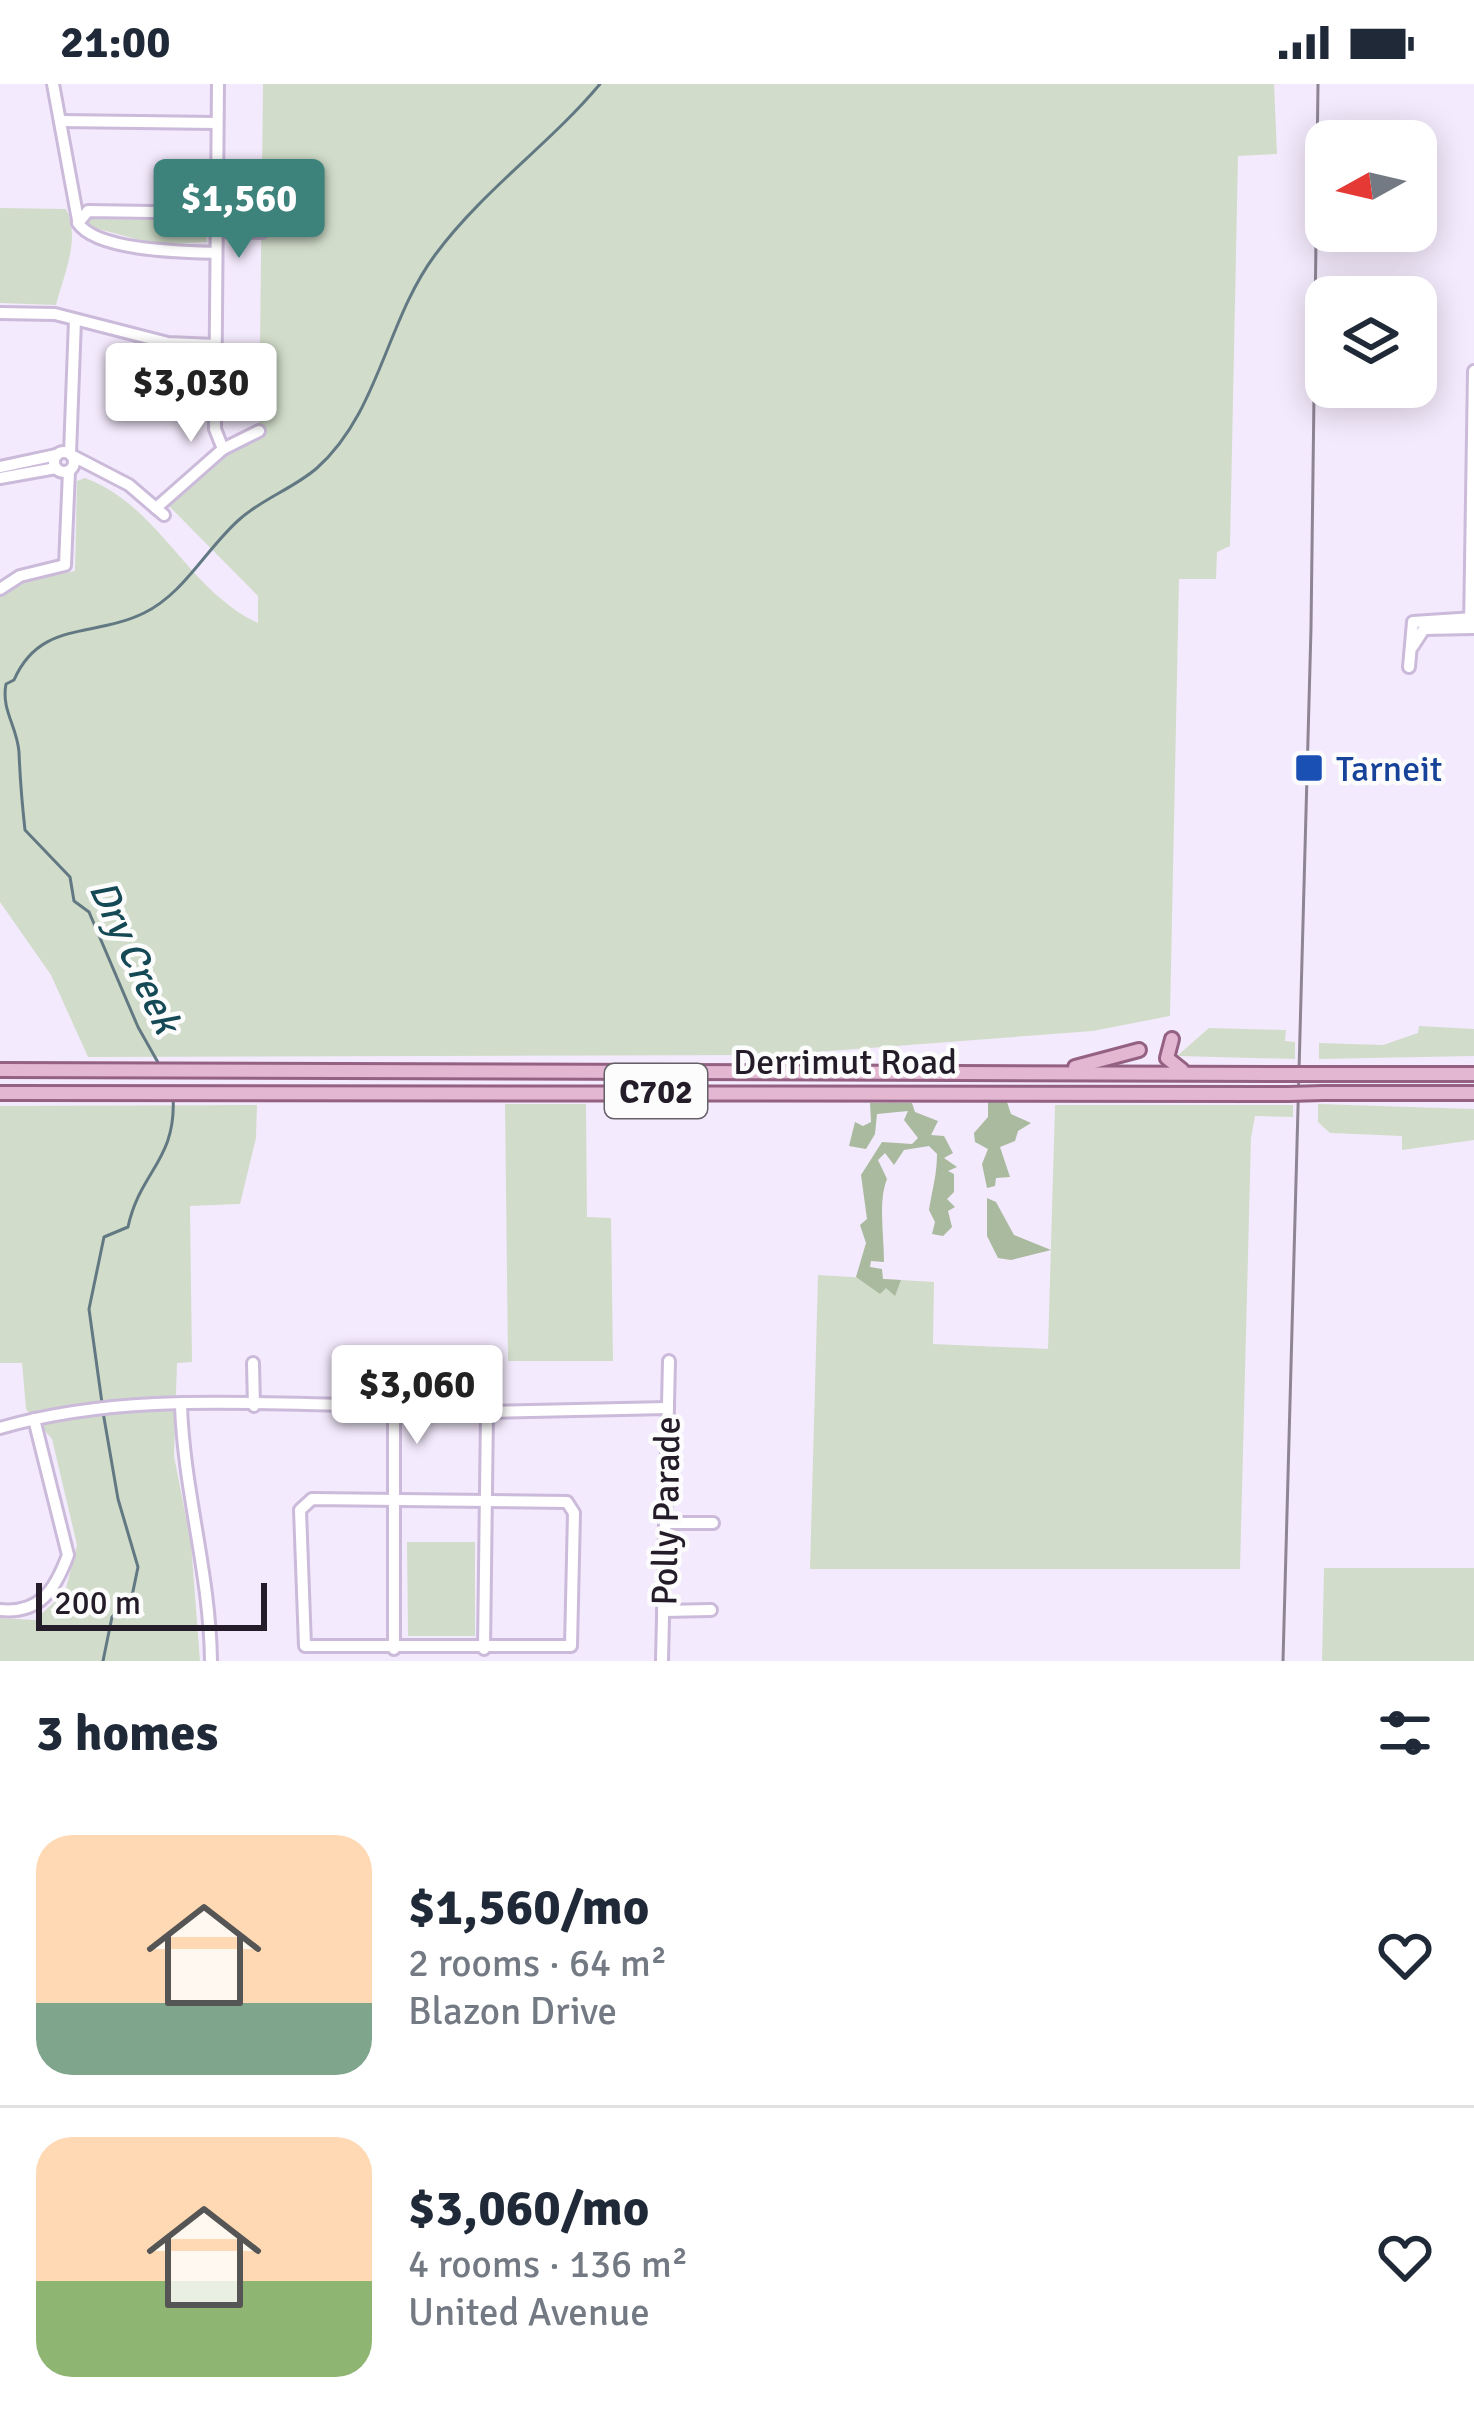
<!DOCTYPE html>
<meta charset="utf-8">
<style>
:root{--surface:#fff;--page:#f6f6f7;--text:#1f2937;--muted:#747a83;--line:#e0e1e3;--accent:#3d837c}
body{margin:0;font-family:Signika,sans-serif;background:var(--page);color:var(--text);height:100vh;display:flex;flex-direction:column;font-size:45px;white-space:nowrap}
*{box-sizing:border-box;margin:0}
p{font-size:39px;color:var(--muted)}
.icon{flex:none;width:66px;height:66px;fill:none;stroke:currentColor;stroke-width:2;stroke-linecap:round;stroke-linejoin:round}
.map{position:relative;height:1577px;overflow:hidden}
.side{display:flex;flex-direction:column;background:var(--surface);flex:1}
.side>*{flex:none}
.needle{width:78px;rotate:262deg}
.buttons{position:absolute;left:1305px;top:36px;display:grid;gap:24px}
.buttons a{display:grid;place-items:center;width:132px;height:132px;border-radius:24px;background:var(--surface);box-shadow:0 6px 30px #0003;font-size:60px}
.scale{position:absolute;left:36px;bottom:30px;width:231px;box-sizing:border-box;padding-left:12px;border:6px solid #241d29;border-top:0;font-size:33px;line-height:42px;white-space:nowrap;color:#241d29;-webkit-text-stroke:9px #fcfcfc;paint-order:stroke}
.price{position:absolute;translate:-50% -102px;padding:0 27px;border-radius:12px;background:#fff;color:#222;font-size:39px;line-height:78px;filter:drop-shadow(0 3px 6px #0008)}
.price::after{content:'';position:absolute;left:50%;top:72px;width:36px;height:27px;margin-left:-18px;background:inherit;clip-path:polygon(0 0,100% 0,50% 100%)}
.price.on{background:var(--accent);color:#fff}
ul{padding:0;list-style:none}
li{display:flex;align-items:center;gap:36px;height:300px;padding:0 36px}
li+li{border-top:3px solid var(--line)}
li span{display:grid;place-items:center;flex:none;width:336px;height:240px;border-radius:36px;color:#555}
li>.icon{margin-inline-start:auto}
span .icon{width:144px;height:144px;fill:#fffc;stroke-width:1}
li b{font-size:51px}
h2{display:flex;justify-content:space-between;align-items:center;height:144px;padding:0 36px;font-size:51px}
.status{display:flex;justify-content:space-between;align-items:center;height:84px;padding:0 60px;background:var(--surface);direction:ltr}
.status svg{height:33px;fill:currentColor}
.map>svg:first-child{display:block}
.green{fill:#d1ddca}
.forest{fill:#a9ba9f}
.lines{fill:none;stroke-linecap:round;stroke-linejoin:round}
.stream{stroke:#627983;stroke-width:3}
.minor-casing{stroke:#cbbad9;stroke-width:16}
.major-casing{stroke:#946183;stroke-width:18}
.minor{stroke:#fff;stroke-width:10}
.major{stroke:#e3b6d1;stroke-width:12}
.rail{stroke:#8d8494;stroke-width:3}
.major-bridge-casing{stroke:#946183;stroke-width:18;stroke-linecap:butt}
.major-bridge{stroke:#e3b6d1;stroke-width:12}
.transit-dot{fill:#1a4fb4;stroke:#fcfcfc;stroke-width:4.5}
.labels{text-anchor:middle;stroke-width:9;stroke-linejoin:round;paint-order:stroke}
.shield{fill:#fcfcfc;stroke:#656068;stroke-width:3}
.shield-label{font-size:33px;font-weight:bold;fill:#241d29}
.transit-label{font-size:36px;fill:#164399;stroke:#fcfcfc;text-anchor:start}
.street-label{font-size:36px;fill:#241d29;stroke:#fcfcfc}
.water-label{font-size:39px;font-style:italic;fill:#144955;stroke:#fcfcfc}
</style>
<div class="status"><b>21:00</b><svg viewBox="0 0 49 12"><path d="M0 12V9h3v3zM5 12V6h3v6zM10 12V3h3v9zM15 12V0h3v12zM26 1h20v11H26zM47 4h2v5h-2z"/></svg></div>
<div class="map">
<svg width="1474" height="1577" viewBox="0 0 1474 1577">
<rect width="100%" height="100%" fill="#f4eafd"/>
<!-- green -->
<g class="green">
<path d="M 263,0 L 1274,0 L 1277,70 L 1238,72 L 1230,462 L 1217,468 L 1216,495 L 1179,495 L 1170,932 L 1093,947 L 777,971 L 88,973 L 51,891 L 0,818 L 0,511 L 20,497 L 75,487 L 77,397 L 85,394 C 160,422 188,507 258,539 L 258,512 L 169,422 L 228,367 L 259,351 Z"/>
<path d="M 0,124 L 66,125 C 81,154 64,190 56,221 L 0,219 Z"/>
<path d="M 88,135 L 203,136 L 207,158 L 159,161 L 87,142 Z"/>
<path d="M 1419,942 L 1474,945 L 1474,972 L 1319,975 L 1319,959 L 1383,961 L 1418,949 Z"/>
<path d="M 1209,944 L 1286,946 L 1285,957 L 1295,958 L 1295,975 L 1177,972 Z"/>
<path d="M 505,1020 L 586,1020 L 587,1133 L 611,1134 L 613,1277 L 508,1277 Z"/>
<path d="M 1318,1020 L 1474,1025 L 1474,1056 L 1402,1066 L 1402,1052 L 1330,1049 L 1318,1038 Z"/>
<path d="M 257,1021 L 256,1054 L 240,1120 L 190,1122 L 192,1278 L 177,1279 L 174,1372 L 191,1459 L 200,1577 L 0,1577 L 0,1534 L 35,1536 L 65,1508 L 77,1461 L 52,1355 L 26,1325 L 22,1279 L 0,1279 L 0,1022 Z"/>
<path d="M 1055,1021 L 1293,1021 L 1293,1033 L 1255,1032 L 1251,1054 L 1240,1485 L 810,1485 L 818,1191 L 934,1198 L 933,1260 L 1048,1265 Z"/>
<path d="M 407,1458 L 475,1458 L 475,1552 L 408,1552 Z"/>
<path d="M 1324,1484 L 1474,1484 L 1474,1577 L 1322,1577 Z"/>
</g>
<!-- forest -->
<g class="forest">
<path d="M 1006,1015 L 1011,1030 L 1031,1039 L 1018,1047 L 1015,1057 L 1000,1063 L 1010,1093 L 996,1094 L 995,1102 L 987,1104 L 982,1080 L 988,1065 L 975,1058 L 974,1049 L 988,1033 L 988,1017 Z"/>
<path d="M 870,1019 L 912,1019 L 915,1028 L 938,1037 L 931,1051 L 944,1052 L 953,1069 L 944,1074 L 957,1083 L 948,1087 L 954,1090 L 954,1108 L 947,1115 L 955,1123 L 948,1127 L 952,1143 L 943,1152 L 932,1150 L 935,1138 L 929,1126 C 932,1106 937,1091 937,1070 L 929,1062 L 904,1066 L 894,1081 L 885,1069 L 878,1076 L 887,1095 C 878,1117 884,1151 884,1178 L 871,1177 L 870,1183 L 882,1185 L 883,1195 L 901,1196 L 895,1212 L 886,1204 L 880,1210 L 856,1193 L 866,1159 L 860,1141 L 867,1135 L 861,1091 L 882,1058 L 912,1060 L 918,1054 L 904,1036 L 908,1027 L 877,1030 L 875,1050 L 866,1065 L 849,1062 L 855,1038 L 863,1042 L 871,1038 Z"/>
<path d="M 987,1114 L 996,1118 L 1014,1151 L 1051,1166 L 1011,1176 L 998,1174 L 987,1152 Z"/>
</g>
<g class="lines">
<!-- stream -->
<g class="stream">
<path d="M 160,982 L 138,943 L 89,828 L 74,817 L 70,793 L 25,746 C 22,719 20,694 19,668 C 17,642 1,626 6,600 L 14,596 C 40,536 93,554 144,529 C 185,509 207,463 241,434 C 264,414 294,404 317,384 C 379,329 386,237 435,171 C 482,107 550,60 600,0"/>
<path d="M 102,1319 L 89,1225 L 104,1153 L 128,1143 C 140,1087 177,1076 173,1012"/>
<path d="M 103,1577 L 112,1533 L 132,1512 L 138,1483 L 118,1415 L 103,1328"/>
</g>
<defs>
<g id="minor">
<path d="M 53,0 L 78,136"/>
<path d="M 218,0 L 215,345 L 223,365"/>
<path d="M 60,37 L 217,39"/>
<path d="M 216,147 L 262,148"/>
<path d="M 216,169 C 183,168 97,167 78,139 L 88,127 L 216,129"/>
<path d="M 0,229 L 55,230 L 168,259 L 215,261"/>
<circle cx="64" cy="378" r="10"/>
<path d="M 70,369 L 75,236"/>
<path d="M 73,372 L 129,401 L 164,431"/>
<path d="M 0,383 L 56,371"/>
<path d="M 0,394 L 56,384"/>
<path d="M 156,424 L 223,365 L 259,347"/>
<path d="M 0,505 L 20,492 L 65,481 L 69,387"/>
<path d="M 1470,544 L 1474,287"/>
<path d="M 1413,562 L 1424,545 L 1473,544"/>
<path d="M 1409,583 L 1413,538 L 1474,534"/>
<path d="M 394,1278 L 394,1565"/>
<path d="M 253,1279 L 254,1322"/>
<path d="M 181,1322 C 184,1408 210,1490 211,1577"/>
<path d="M 0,1344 C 126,1307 263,1321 394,1322"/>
<path d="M 312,1415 L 567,1418 L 574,1429 L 571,1562 L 305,1562 L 300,1426 Z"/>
<path d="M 665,1439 L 713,1439"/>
<path d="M 0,1526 C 40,1530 55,1506 68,1471 L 34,1335"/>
<path d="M 663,1527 L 711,1526"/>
<path d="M 484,1565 L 487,1328 L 668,1324"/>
<path d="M 662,1577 L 669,1277"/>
</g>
<g id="major">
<path d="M 1172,955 L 1167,974 L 1182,986"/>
<path d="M 1075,983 L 1139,966"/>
<path d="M 0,986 L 1287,990"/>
<path d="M 1323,990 L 1474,990"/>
<path d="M 0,1009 L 1288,1010"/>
<path d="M 1323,1009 L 1474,1009"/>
</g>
</defs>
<!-- minor casing -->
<use href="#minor" class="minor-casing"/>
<!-- major casing -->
<use href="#major" class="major-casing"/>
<!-- minor -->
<use href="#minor" class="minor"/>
<!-- major -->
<use href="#major" class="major"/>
<!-- rail -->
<path class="rail" d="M 1283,1577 L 1311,544 L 1318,0"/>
<defs>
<g id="major-bridge">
<path d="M 1287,990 L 1323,990"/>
<path d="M 1288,1010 L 1323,1009"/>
</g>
</defs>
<!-- major-bridge casing -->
<use href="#major-bridge" class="major-bridge-casing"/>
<!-- major-bridge -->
<use href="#major-bridge" class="major-bridge"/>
</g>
<!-- markers -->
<rect class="transit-dot" x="1294" y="669" width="30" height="30" rx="6"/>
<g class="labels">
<!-- shield labels -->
<rect class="shield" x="605" y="980" width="102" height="54" rx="9"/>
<g class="shield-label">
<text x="656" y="1019">C702</text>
</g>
<!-- transit labels -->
<g class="transit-label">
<text x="1336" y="697">Tarneit</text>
</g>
<!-- street labels -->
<g class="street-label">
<text x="845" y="990">Derrimut Road</text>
<text transform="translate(665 1427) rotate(-89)" y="13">Polly Parade</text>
</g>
<!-- water labels -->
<g class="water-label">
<text transform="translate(136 872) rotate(65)" y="14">Dry Creek</text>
</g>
</g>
</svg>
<div class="buttons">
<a><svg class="needle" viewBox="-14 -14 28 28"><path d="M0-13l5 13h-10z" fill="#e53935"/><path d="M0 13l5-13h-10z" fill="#747a83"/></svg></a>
<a><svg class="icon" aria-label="layers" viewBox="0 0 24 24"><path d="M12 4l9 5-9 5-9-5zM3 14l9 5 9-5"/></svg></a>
</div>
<div class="scale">200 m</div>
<b class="price on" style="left:239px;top:177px">$1,560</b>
<b class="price" style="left:191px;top:361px">$3,030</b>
<b class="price" style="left:417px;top:1363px">$3,060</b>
</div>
<section class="side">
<h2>3 homes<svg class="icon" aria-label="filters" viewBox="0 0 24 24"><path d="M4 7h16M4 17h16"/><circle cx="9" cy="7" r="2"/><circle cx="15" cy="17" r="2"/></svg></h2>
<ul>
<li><span style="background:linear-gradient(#ffd9b3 70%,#7fa58c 0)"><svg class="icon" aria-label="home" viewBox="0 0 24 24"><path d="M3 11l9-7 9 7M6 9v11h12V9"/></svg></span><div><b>$1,560/mo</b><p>2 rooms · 64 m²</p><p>Blazon Drive</p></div><svg class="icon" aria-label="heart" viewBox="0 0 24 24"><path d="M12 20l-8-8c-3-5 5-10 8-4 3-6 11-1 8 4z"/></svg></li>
<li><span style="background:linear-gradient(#ffd9b3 60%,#8fb573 0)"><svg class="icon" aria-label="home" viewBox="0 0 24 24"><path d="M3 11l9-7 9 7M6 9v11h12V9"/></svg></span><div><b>$3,060/mo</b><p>4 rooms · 136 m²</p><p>United Avenue</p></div><svg class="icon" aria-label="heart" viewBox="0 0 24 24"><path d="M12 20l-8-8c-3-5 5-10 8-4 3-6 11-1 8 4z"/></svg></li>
</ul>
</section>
